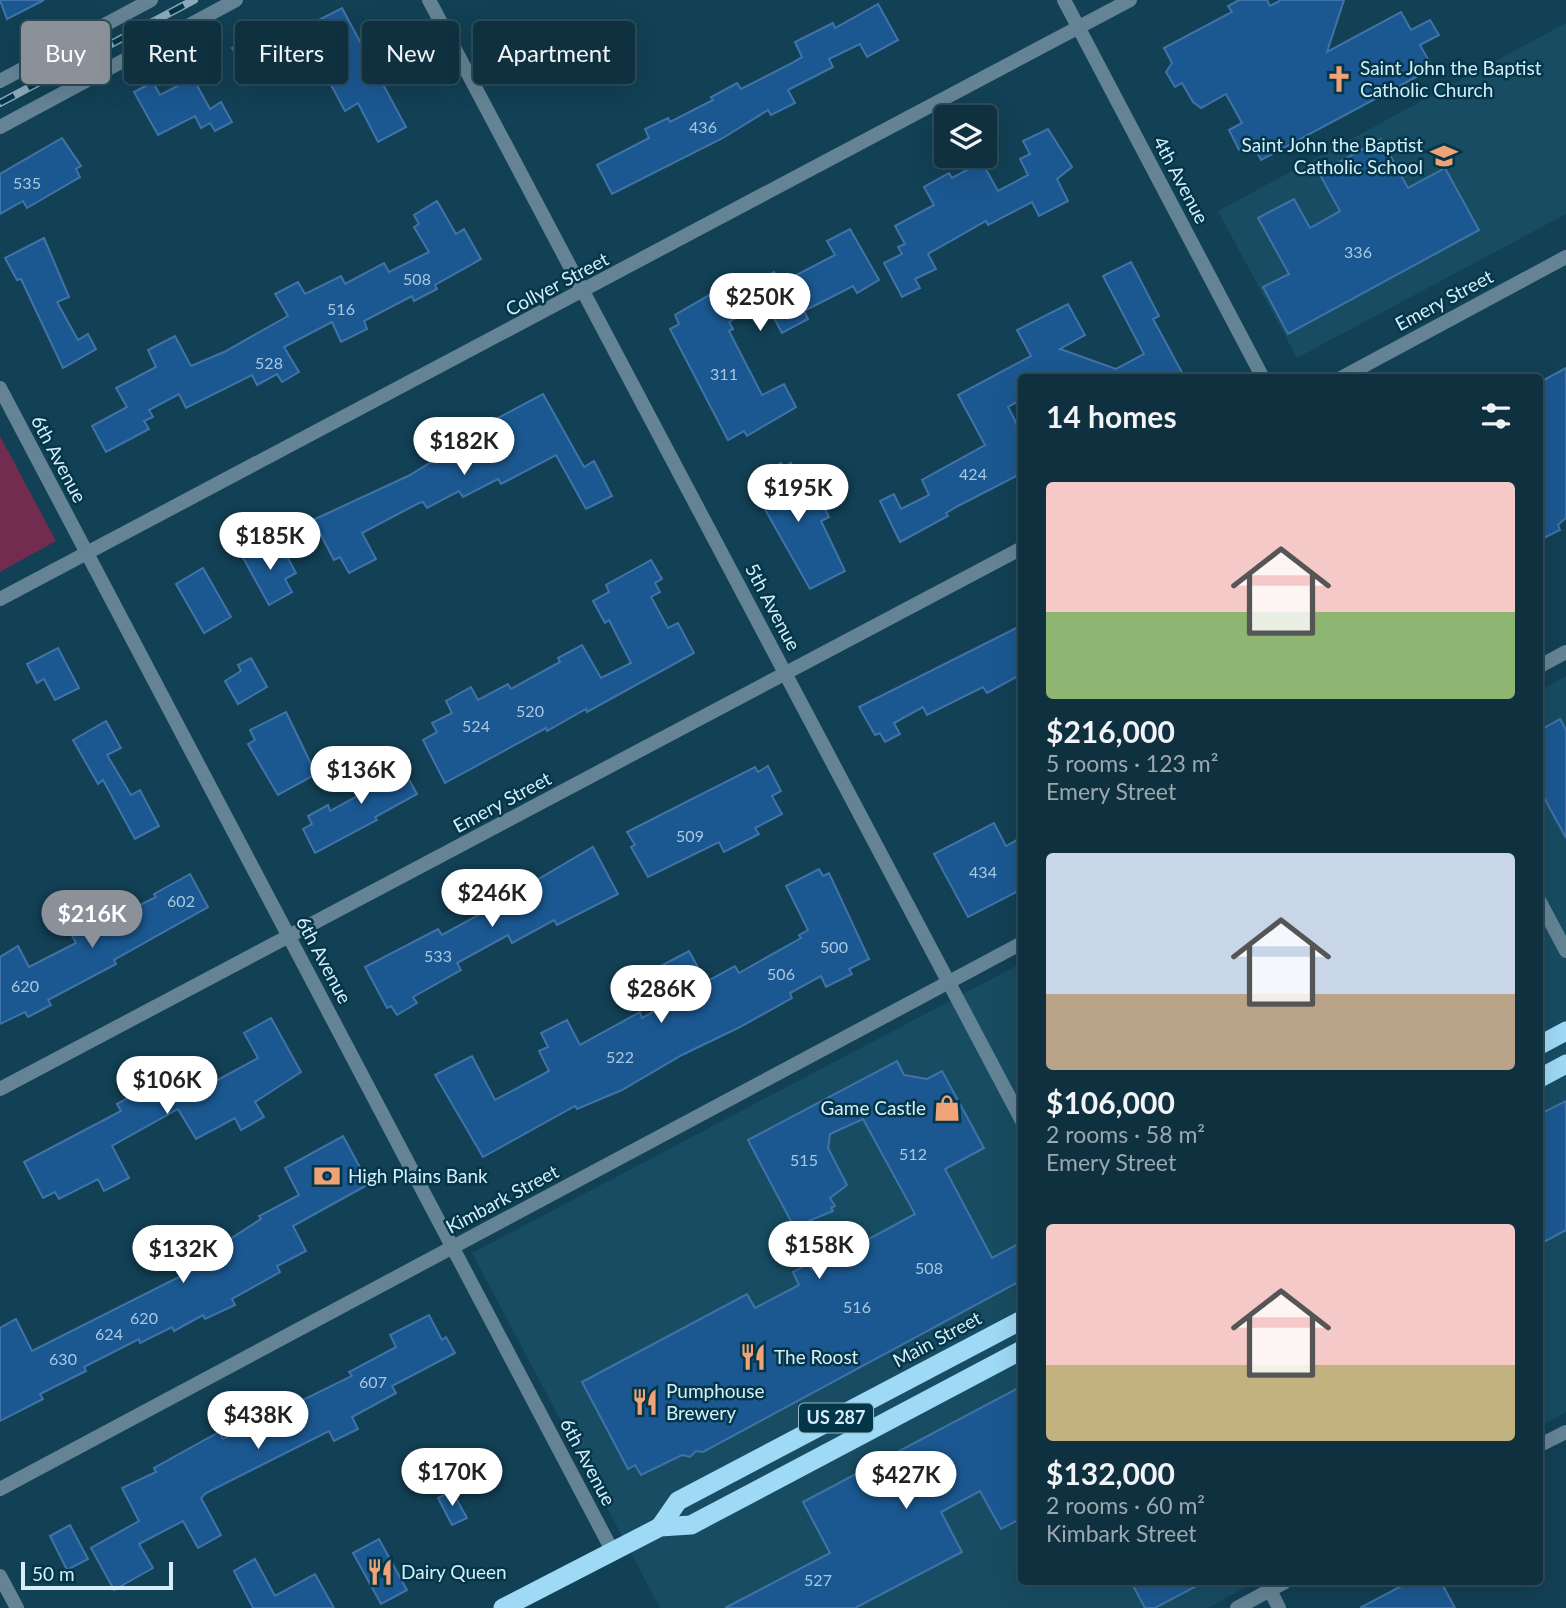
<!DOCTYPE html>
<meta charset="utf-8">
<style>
:root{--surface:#0e303f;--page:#173846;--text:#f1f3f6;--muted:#9ba9b0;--line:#2e4b59;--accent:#8c9099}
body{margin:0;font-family:Lato,sans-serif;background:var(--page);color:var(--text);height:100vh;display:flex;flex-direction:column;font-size:26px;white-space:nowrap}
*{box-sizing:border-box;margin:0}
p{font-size:23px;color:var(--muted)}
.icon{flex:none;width:38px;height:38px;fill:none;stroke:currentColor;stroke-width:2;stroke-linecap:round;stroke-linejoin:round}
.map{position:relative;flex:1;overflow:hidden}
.details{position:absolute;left:1018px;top:374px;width:525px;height:1211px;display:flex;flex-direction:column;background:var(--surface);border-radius:7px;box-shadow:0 7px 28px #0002,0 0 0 2px var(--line)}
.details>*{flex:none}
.top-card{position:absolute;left:21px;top:21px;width:665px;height:63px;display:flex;gap:14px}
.controls{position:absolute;left:934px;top:105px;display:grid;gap:14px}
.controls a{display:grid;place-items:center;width:63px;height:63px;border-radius:7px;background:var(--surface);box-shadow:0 7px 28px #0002,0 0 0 2px var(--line);font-size:35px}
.scale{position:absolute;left:21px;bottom:18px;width:152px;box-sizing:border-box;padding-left:7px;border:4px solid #d6eefa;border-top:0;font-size:19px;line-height:24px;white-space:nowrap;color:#d6eefa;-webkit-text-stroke:5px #043649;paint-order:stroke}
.price{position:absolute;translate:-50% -60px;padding:0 16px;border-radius:24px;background:#fff;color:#222;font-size:23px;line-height:46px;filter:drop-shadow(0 2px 4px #0008)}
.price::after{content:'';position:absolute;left:50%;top:42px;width:21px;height:16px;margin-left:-10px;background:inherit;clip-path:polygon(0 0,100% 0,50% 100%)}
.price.current{background:var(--accent);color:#fff}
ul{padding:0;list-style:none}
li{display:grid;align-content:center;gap:14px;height:371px;padding:0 28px}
li span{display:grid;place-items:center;height:217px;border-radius:7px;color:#555}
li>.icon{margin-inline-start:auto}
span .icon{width:126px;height:126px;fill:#fffc;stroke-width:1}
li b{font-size:30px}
h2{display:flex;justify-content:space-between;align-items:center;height:84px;padding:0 28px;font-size:30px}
.chip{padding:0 24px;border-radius:7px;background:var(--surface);box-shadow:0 7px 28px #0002,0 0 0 2px var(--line);font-size:24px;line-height:63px}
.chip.current{background:var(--accent);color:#fff}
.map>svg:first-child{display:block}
.built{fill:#184c62}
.green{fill:#722c50}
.building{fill:#1b5891;stroke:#4073a7;stroke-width:2}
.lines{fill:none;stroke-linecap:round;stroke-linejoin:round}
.minor{stroke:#648495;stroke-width:14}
.tertiary{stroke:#648495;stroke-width:14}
.trunk{stroke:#9ed9f6;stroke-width:19}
.rail-casing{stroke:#8aabba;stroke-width:8}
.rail{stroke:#043649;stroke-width:5;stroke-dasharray:16;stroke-linecap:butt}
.labels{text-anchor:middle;stroke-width:5;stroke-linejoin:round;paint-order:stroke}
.number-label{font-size:16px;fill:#a7c8e0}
.shield{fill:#043649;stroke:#97b7c5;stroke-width:2}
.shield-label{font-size:18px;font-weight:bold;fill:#d6eefa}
.poi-label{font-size:19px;fill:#d6eefa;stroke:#043649;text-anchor:start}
.street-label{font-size:19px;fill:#d6eefa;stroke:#043649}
</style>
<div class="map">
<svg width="1566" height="1608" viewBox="0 0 1566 1608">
<rect width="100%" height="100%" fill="#124054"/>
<!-- built -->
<g class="built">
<path d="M 1566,23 L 1566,214 L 1297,358 L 1218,211 Z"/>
<path d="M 1566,676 L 1566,1412 L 1540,1426 L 1540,690 Z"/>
<path d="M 1022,963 L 1022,1582 L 1255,1582 L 1208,1608 L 660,1608 L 472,1253 Z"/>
</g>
<!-- green -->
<path class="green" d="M 0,436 L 56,541 L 0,572 Z"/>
<!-- building -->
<g class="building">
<path d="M 0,0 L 44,0 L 7,19 Z"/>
<path d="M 1239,0 L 1267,0 L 1270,6 L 1281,0 L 1344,0 L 1327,52 L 1401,12 L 1411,30 L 1430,20 L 1439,35 L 1420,45 L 1433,68 L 1261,160 L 1252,143 L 1239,150 L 1229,130 L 1242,123 L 1226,94 L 1201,108 L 1193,102 L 1182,83 L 1175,87 L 1166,72 L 1172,63 L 1164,48 L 1232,12 L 1228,6 Z"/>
<path d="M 878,4 L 898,40 L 867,57 L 860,44 L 829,59 L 833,67 L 788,90 L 795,103 L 771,115 L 768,110 L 723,138 L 612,194 L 597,165 L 649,138 L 645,129 L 668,118 L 670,122 L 713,100 L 711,97 L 737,83 L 741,89 L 792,63 L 802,57 L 795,42 L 833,23 L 835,28 Z"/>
<path d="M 342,8 L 406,127 L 378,142 L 358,103 L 345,111 L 330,83 L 340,78 L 311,24 Z"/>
<path d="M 256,34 L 275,67 L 251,81 L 232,48 Z"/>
<path d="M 193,78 L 210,109 L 221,102 L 232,122 L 215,131 L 210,123 L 201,128 L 195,116 L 158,135 L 134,92 L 153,82 L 160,95 Z"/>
<path d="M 1048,129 L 1072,167 L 1057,179 L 1068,201 L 1039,216 L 1032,202 L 988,225 L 986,221 L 928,254 L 936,269 L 915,279 L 920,288 L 902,297 L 884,263 L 902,254 L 898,247 L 905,244 L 895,226 L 934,205 L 924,187 L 949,173 L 952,178 L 982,162 L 998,191 L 1028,175 L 1020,159 L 1030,154 L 1023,141 Z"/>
<path d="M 62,138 L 81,166 L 76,169 L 80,177 L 27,208 L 23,201 L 0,214 L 0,174 Z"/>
<path d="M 1381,139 L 1408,188 L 1445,168 L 1479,230 L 1288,334 L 1263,287 L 1289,274 L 1258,218 L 1294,199 L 1310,228 L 1340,211 L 1319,173 Z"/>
<path d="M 437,201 L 456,234 L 464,229 L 481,259 L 435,285 L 437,289 L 414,301 L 412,296 L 364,321 L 367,329 L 341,342 L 332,322 L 284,347 L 299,372 L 282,382 L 277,374 L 257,385 L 252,375 L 186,408 L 179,394 L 149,410 L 153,417 L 144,421 L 149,429 L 106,452 L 92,426 L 127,407 L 116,388 L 156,367 L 148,350 L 175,336 L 191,366 L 224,352 L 288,316 L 275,294 L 298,282 L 305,294 L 341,276 L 345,284 L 384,263 L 389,272 L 429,252 L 414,227 L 419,224 L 414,215 Z"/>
<path d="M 850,229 L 879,280 L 857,293 L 853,286 L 804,311 L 808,319 L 782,333 L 765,301 L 729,322 L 733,329 L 729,331 L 762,395 L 784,384 L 796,407 L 747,436 L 744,431 L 728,440 L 670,329 L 679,324 L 675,315 L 725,286 L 730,296 L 774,272 L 779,281 L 785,277 L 787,280 L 835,255 L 827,241 Z"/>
<path d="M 44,238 L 69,297 L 57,302 L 78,340 L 88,334 L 96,349 L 63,368 L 21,279 L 17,280 L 5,258 Z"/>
<path d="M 1131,262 L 1159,316 L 1153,319 L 1185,378 L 1022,378 L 1022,399 L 1008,407 L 1022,434 L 1022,473 L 958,506 L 946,513 L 948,516 L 900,542 L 880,501 L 894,494 L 901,509 L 929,495 L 922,480 L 985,445 L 958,395 L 1031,356 L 1017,330 L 1068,304 L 1085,335 L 1060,349 L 1116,369 L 1144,354 L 1103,276 Z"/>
<path d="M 1566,368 L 1566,518 L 1558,525 L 1560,530 L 1540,540 L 1540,382 Z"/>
<path d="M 543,394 L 584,467 L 594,461 L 612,496 L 586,509 L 556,455 L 501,484 L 498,479 L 463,497 L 459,491 L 427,508 L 423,502 L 419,503 L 362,533 L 376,559 L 349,573 L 340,557 L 334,560 L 313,520 L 408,476 L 441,456 L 438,450 Z"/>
<path d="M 781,463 L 784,467 L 791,463 L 814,507 L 822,503 L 829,517 L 821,521 L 845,571 L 810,589 L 749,481 Z"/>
<path d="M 262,542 L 270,557 L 283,549 L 296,573 L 285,579 L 292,592 L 269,605 L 241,554 Z"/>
<path d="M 651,560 L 662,579 L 655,583 L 660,592 L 651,597 L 668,628 L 678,623 L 694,653 L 587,712 L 586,709 L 547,731 L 546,728 L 445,783 L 423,740 L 437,732 L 432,723 L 452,713 L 446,701 L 471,687 L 478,700 L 508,684 L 511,689 L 560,662 L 558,658 L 582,645 L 601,678 L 631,663 L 609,620 L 605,623 L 593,601 L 609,592 L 606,585 Z"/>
<path d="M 203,568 L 231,617 L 204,633 L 176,584 Z"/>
<path d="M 1022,625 L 1022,674 L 987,693 L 983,687 L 927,715 L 923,707 L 894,723 L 900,734 L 885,742 L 880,733 L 875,735 L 859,707 Z"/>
<path d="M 58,648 L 79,688 L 55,700 L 44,679 L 37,683 L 27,664 Z"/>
<path d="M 251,658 L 267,687 L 238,704 L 225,681 L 241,671 L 238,665 Z"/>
<path d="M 286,712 L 316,774 L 278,795 L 248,744 L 255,740 L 250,730 Z"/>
<path d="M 1560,719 L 1566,730 L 1566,838 L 1540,790 L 1540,730 Z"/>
<path d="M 106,721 L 121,748 L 107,755 L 131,795 L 140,790 L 159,826 L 135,839 L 103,780 L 98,784 L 73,740 Z"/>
<path d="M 395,754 L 417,794 L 375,817 L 377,820 L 315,853 L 303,829 L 312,824 L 308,816 L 328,805 L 330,811 L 375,786 L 367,769 Z"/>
<path d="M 768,766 L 781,791 L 772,796 L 782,814 L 755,828 L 759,834 L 724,852 L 719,842 L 648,877 L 631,847 L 635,845 L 627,832 L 755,767 L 758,772 Z"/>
<path d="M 994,823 L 1006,846 L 1022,837 L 1022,889 L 968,917 L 934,854 Z"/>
<path d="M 593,847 L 618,894 L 557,925 L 554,920 L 512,943 L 508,935 L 457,963 L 461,970 L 413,997 L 417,1003 L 397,1015 L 391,1006 L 387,1008 L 365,967 L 438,929 L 442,935 L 493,907 L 489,902 L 511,890 L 513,894 Z"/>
<path d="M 819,869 L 823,876 L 829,873 L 869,959 L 849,969 L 852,974 L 826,987 L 821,976 L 790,993 L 792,998 L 740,1027 L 682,1055 L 622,1090 L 577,1109 L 575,1106 L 483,1157 L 435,1075 L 472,1056 L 495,1100 L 549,1071 L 539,1051 L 548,1047 L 541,1033 L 567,1020 L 580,1045 L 640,1012 L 642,1018 L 670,1003 L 653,970 L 689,951 L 706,982 L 735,966 L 739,973 L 801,938 L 799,935 L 808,930 L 786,886 Z"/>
<path d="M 190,874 L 208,907 L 114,960 L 116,964 L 48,1000 L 51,1005 L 28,1017 L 25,1012 L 0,1024 L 0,957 L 18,946 L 29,967 L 76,943 L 70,932 L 93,920 L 96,927 L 156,897 L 154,894 Z"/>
<path d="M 271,1018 L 301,1072 L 255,1102 L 264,1117 L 241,1130 L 235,1118 L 196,1139 L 178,1109 L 112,1146 L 129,1178 L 104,1191 L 98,1179 L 59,1199 L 55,1192 L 43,1198 L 24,1162 L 121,1111 L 117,1104 L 142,1090 L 144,1093 L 191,1067 L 203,1088 L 258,1058 L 244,1033 Z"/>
<path d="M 897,1061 L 904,1075 L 927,1079 L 942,1071 L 984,1148 L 945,1169 L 992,1258 L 1022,1242 L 1022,1280 L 703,1452 L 696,1451 L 690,1457 L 682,1455 L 641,1475 L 635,1465 L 628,1469 L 582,1382 L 747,1294 L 755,1308 L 799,1285 L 793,1272 L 808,1264 L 812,1270 L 915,1214 L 863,1119 L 830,1134 L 828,1148 L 847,1185 L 830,1198 L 835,1206 L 831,1208 L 833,1211 L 794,1227 L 748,1140 Z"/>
<path d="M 1566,1101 L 1566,1230 L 1540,1244 L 1540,1114 Z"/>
<path d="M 343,1136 L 369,1184 L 293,1226 L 306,1251 L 277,1266 L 280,1272 L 232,1299 L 235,1305 L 205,1319 L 203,1315 L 174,1331 L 172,1327 L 140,1343 L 139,1339 L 84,1367 L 86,1371 L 40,1394 L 43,1399 L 0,1421 L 0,1328 L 16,1319 L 32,1351 L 183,1275 L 178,1265 L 227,1241 L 261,1219 L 259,1216 L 299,1195 L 285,1168 Z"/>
<path d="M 429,1315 L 442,1340 L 446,1337 L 455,1353 L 392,1386 L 396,1393 L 352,1417 L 358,1429 L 334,1441 L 329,1431 L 206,1493 L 201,1498 L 221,1535 L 198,1548 L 183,1521 L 139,1544 L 153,1568 L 114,1590 L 91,1548 L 139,1521 L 122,1488 L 156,1472 L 154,1468 L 219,1432 L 223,1439 L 352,1376 L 349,1372 L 396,1347 L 390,1335 Z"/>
<path d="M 1022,1386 L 1022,1518 L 1001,1529 L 980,1491 L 941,1512 L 962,1552 L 855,1608 L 725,1608 L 830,1553 L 803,1502 Z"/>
<path d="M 452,1491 L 467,1518 L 452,1525 L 438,1498 Z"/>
<path d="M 70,1525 L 88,1559 L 67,1570 L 50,1536 Z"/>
<path d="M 379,1539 L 407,1590 L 381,1604 L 353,1553 Z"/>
<path d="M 255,1559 L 275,1596 L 315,1574 L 334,1608 L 253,1608 L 234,1571 Z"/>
<path d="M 1131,1582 L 1204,1582 L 1155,1608 L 1145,1608 Z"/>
<path d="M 1409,1582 L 1441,1582 L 1455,1608 L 1360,1608 Z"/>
</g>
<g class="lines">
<!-- minor -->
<g class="minor">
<path d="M 429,0 L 1022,1121"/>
<path d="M 1064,0 L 1263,378"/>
<path d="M 0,81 L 151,0"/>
<path d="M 0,127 L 236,0"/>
<path d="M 1341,378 L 1566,257"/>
<path d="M 0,388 L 613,1552"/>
<path d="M 1540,666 L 1566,652"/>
<path d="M 1540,902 L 1566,951"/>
<path d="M 0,1089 L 1022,548"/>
<path d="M 0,1489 L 1022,943"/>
<path d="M 1266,1582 L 1279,1608"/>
</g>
<!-- tertiary -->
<g class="tertiary">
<path d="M 0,599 L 1130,0"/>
<path d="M 1540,1445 L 1566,1432"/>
<path d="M 0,1576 L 17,1608"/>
<path d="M 1237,1608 L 1285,1582"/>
</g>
<!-- trunk -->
<g class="trunk">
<path d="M 1540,1045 L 1566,1031"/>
<path d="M 1540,1078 L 1566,1064"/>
<path d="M 660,1527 L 678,1501 L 1022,1320"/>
<path d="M 503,1608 L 660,1527 L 691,1525 L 1022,1350"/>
</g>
<defs>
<path id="rail" d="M 0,103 L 194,0"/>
</defs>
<!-- rail casing -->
<use href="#rail" class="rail-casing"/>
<!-- rail -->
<use href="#rail" class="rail"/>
</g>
<!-- icons -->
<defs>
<symbol id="church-bare" viewBox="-9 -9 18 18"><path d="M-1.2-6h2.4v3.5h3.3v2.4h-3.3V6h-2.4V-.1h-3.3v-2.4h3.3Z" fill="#efa377" stroke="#043649" stroke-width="2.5" paint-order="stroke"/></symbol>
<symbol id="school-bare" viewBox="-9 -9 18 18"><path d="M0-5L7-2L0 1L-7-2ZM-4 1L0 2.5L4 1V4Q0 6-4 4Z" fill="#efa377" stroke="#043649" stroke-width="2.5" paint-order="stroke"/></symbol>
<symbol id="shop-bare" viewBox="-9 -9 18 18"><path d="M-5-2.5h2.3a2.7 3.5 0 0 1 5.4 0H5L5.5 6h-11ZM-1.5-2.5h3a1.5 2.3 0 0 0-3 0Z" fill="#efa377" stroke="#043649" stroke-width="2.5" paint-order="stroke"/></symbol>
<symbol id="bank-bare" viewBox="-9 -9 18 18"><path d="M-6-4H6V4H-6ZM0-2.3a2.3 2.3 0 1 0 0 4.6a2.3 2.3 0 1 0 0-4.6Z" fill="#efa377" stroke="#043649" stroke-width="2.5" paint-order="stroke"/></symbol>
<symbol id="restaurant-bare" viewBox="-9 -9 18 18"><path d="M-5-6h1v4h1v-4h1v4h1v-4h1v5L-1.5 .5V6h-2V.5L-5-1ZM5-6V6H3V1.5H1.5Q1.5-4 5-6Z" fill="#efa377" stroke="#043649" stroke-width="2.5" paint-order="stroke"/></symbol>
</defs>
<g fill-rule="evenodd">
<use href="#church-bare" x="1320" y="60" width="38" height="38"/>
<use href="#school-bare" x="1425" y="137" width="38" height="38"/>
<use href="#shop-bare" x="928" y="1089" width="38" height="38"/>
<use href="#bank-bare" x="308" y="1157" width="38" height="38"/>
<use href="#restaurant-bare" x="734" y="1338" width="38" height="38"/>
<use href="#restaurant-bare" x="626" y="1383" width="38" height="38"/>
<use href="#restaurant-bare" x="361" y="1553" width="38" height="38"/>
</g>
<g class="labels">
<!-- number labels -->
<g class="number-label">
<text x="703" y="133">436</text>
<text x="27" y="189">535</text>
<text x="1358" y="258">336</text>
<text x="417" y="285">508</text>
<text x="341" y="315">516</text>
<text x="269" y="369">528</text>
<text x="724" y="380">311</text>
<text x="973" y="480">424</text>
<text x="530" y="717">520</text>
<text x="476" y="732">524</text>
<text x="690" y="842">509</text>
<text x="983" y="878">434</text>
<text x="181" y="907">602</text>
<text x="834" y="953">500</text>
<text x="438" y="962">533</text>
<text x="781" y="980">506</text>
<text x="25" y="992">620</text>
<text x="620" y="1063">522</text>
<text x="913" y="1160">512</text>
<text x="804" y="1166">515</text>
<text x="929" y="1274">508</text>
<text x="857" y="1313">516</text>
<text x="144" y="1324">620</text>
<text x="109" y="1340">624</text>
<text x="63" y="1365">630</text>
<text x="373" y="1388">607</text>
<text x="818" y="1586">527</text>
</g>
<!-- shield labels -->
<rect class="shield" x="799" y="1403.5" width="74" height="29" rx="5"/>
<g class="shield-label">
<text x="836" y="1424">US 287</text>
</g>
<!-- poi labels -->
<g class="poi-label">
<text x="1360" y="75">Saint John the Baptist<tspan x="1360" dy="22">Catholic Church</tspan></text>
<text x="1423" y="152" text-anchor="end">Saint John the Baptist<tspan x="1423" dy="22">Catholic School</tspan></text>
<text x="926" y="1115" text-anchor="end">Game Castle</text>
<text x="348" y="1183">High Plains Bank</text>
<text x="774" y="1364">The Roost</text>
<text x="666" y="1398">Pumphouse<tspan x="666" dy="22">Brewery</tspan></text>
<text x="401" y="1579">Dairy Queen</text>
</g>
<!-- street labels -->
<g class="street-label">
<text transform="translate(1181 180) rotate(62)" y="7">4th Avenue</text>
<text transform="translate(557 284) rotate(-28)" y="7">Collyer Street</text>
<text transform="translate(1444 300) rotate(-28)" y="7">Emery Street</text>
<text transform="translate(59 459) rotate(62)" y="7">6th Avenue</text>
<text transform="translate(773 607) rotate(62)" y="7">5th Avenue</text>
<text transform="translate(502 802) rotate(-28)" y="7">Emery Street</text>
<text transform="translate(324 960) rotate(62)" y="7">6th Avenue</text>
<text transform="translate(502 1199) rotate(-28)" y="7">Kimbark Street</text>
<text transform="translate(937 1339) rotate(-28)" y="7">Main Street</text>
<text transform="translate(588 1462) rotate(62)" y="7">6th Avenue</text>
</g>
</g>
</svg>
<div class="controls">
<a><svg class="icon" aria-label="layers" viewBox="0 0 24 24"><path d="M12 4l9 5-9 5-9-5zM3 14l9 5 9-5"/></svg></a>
</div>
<div class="scale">50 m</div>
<b class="price" style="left:760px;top:333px">$250K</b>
<b class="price" style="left:464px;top:477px">$182K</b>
<b class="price" style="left:798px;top:524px">$195K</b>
<b class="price" style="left:270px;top:572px">$185K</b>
<b class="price" style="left:361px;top:806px">$136K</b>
<b class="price" style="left:492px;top:929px">$246K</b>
<b class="price current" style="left:92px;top:950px">$216K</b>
<b class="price" style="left:661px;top:1025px">$286K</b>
<b class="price" style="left:167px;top:1116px">$106K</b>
<b class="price" style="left:819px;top:1281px">$158K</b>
<b class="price" style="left:183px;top:1285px">$132K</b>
<b class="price" style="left:258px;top:1451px">$438K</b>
<b class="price" style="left:452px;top:1508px">$170K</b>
<b class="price" style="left:906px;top:1511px">$427K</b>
<div class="top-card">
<a class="chip current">Buy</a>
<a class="chip">Rent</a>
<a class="chip">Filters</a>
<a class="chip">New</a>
<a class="chip">Apartment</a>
</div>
<section class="details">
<h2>14 homes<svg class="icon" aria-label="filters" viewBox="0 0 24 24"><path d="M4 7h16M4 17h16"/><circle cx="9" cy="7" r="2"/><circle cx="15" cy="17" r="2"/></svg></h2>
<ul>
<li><span style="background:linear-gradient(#f6c9c9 60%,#8fb573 0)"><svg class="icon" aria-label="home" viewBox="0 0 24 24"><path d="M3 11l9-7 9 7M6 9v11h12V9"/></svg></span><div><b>$216,000</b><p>5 rooms · 123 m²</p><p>Emery Street</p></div></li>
<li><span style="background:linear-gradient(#c9d6e8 65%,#b9a48a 0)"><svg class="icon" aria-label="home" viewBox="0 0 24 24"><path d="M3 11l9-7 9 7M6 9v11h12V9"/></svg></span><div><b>$106,000</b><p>2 rooms · 58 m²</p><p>Emery Street</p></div></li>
<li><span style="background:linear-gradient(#f6c9c9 65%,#c2b280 0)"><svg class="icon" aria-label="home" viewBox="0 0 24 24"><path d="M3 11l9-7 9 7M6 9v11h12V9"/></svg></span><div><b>$132,000</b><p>2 rooms · 60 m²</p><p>Kimbark Street</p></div></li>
</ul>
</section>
</div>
